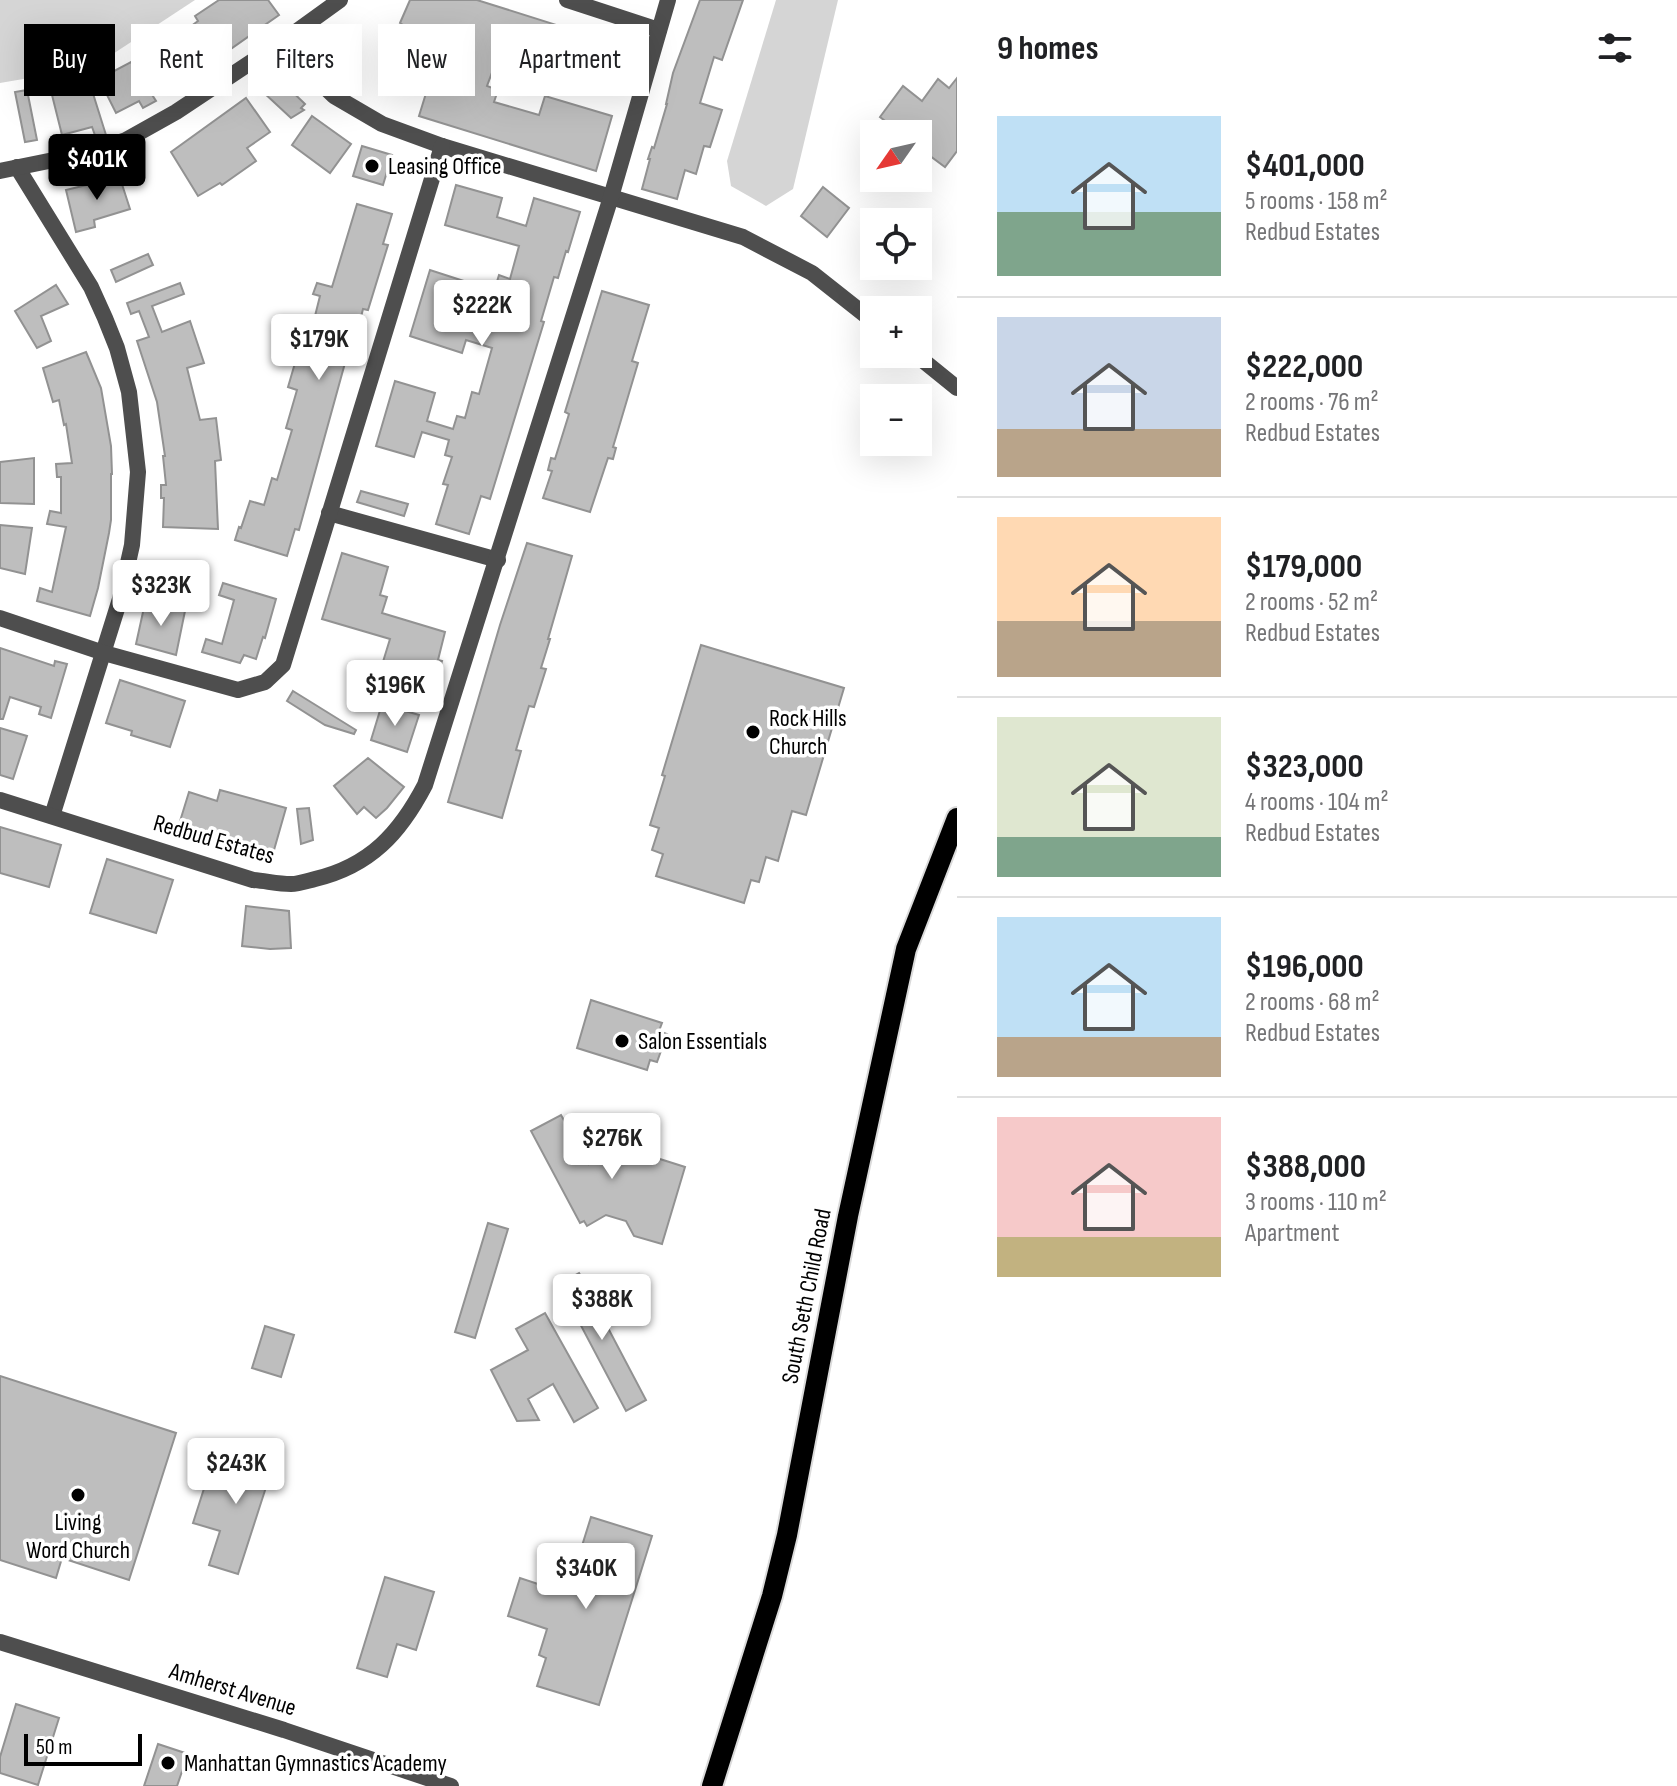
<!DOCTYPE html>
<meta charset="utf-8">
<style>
:root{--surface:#fff;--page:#f6f6f6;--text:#202124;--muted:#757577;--line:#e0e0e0;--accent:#000}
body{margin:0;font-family:"Sofia Sans Condensed",sans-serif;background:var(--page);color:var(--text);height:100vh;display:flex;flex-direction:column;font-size:30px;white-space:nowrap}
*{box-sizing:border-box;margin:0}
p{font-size:26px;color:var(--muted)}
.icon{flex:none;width:44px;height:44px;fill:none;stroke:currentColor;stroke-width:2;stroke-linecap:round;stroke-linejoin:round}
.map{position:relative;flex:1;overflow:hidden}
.drawer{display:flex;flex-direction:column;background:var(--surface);width:720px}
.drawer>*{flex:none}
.banner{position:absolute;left:24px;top:24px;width:760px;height:72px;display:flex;gap:16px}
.needle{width:52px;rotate:236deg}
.tools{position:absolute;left:860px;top:120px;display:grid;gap:16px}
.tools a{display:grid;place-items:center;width:72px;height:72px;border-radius:0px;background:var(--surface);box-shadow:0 8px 32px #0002;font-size:40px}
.scale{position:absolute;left:24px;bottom:20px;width:118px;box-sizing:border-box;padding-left:8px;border:4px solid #000;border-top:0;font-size:22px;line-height:28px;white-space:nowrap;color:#000;-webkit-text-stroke:6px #fff;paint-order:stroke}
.price{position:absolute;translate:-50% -68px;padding:0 18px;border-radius:8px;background:#fff;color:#222;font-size:26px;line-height:52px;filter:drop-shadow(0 2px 4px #0008)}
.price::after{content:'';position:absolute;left:50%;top:48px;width:24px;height:18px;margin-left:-12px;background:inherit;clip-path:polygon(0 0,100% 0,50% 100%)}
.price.selected{background:var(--accent);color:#fff}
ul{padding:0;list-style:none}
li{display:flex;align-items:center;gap:24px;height:200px;padding:0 40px}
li+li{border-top:2px solid var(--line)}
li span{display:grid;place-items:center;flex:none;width:224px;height:160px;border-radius:0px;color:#555}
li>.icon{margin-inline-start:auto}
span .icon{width:96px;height:96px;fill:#fffc;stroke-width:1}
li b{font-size:34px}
h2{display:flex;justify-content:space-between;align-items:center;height:96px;padding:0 40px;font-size:34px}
.chip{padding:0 28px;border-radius:0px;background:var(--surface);box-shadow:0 8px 32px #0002;font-size:28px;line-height:72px}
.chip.selected{background:var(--accent);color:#fff}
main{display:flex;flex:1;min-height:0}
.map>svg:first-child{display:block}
.green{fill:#d5d5d5}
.building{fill:#bebebe;stroke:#929292;stroke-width:2}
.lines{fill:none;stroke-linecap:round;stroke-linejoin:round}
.primary-casing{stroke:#dbdbdb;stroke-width:24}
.minor{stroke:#4e4e4e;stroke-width:16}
.primary{stroke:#000;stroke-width:20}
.poi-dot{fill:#000;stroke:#fff;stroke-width:3}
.labels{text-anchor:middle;stroke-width:7;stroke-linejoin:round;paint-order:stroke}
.poi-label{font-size:24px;fill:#000;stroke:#fff;text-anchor:start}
.street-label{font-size:24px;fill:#000;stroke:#fff}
</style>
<main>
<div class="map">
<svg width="957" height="1786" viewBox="0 0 957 1786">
<rect width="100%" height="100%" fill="#fff"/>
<!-- green -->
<g class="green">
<path d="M 0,0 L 195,0 L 93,67 L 0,83 Z"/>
<path d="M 776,0 L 838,0 L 793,189 L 766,206 L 731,186 L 727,161 Z"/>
</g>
<!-- building -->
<g class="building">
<path d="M 219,0 L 268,0 L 279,15 L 198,72 L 175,38 L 198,21 L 195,16 Z"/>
<path d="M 410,0 L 477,0 L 623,46 L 621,50 L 630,62 L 615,69 L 610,84 L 555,68 L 552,78 L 496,62 L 487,86 L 498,90 L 494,102 L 539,115 L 545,96 L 612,116 L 596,171 L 419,116 L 431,77 L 459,85 L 468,57 L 456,53 L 458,49 L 430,39 L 428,43 L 401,27 L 403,25 L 400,23 Z"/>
<path d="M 700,0 L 743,0 L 722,60 L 714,57 L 700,103 L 722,110 L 710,147 L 704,146 L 696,174 L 685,170 L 677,199 L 642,189 L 650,159 L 648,159 L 652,147 L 654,148 L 667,104 L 666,104 L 673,73 Z"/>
<path d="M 131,62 L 156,101 L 143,108 L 139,101 L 116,113 L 99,79 Z"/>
<path d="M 277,77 L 305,104 L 301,108 L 304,110 L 291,118 L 263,92 Z"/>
<path d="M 957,78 L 957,151 L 945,167 L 918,147 L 918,134 L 902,134 L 880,117 L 903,86 L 922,101 L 938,79 L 949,88 Z"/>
<path d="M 90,84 L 106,135 L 96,138 L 92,127 L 62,135 L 52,95 Z"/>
<path d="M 27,90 L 37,140 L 25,142 L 15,92 Z"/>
<path d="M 246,98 L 270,132 L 247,148 L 256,161 L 222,185 L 220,183 L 198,196 L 171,152 Z"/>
<path d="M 312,116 L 351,144 L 330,173 L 292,145 Z"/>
<path d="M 362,146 L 392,155 L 383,185 L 353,176 Z"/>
<path d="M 119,175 L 130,209 L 94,220 L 95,227 L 76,232 L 66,190 L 103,181 Z"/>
<path d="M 456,185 L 502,198 L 497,217 L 526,226 L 534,198 L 580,212 L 568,252 L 566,251 L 558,278 L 554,277 L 541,321 L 544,322 L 490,499 L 481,496 L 469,534 L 436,524 L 448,485 L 443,484 L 452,457 L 445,455 L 449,440 L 422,432 L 414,457 L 376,446 L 395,381 L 435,393 L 427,421 L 453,429 L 457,416 L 465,418 L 472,392 L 479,394 L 492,348 L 466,340 L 462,353 L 410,336 L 430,270 L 476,285 L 467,313 L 494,321 L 502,290 L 495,288 L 499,275 L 510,279 L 519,246 L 445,225 Z"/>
<path d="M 823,187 L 849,208 L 827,237 L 801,216 Z"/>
<path d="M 357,204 L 392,214 L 383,244 L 388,245 L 368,310 L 363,309 L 349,364 L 345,363 L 299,530 L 295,529 L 287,556 L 235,540 L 239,527 L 241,528 L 250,501 L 264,505 L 272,478 L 277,480 L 292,430 L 286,428 L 297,390 L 288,387 L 302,339 L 309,340 L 320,296 L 313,294 L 317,283 L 332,287 Z"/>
<path d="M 148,254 L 153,265 L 116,282 L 111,270 Z"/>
<path d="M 180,283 L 184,294 L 152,306 L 162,332 L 190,321 L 204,363 L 187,368 L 200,420 L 216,418 L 221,460 L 215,461 L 218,529 L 163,527 L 164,498 L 161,498 L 161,485 L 166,485 L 163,456 L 165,456 L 157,402 L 137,341 L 149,337 L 139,311 L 131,314 L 127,303 Z"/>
<path d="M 56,285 L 68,304 L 41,316 L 51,341 L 37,348 L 15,311 Z"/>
<path d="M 602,291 L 649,305 L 632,361 L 638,363 L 613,447 L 616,448 L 613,459 L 608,458 L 590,512 L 543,498 L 552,471 L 548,470 L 551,458 L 555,459 L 569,414 L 565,412 Z"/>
<path d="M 86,352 L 101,388 L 111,446 L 112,474 L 111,474 L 111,520 L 109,533 L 98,588 L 90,616 L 37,601 L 40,588 L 52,592 L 66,527 L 47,524 L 50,511 L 61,513 L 61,477 L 57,477 L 56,464 L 72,463 L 66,424 L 64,425 L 59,400 L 53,402 L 43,368 Z"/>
<path d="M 34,458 L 34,504 L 0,503 L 0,462 Z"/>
<path d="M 361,491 L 408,504 L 404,516 L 357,502 Z"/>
<path d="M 0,525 L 32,528 L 25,574 L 0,568 Z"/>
<path d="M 527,543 L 572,556 L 548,639 L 550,639 L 541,668 L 546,669 L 534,707 L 529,706 L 516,750 L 521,751 L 502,818 L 448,802 L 500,625 Z"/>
<path d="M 342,553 L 388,567 L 380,595 L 387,597 L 382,613 L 445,632 L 438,660 L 442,661 L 436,681 L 382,665 L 390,639 L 322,619 Z"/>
<path d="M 223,583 L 276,599 L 265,638 L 263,637 L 256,659 L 244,655 L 240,663 L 202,652 L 206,639 L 222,644 L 234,600 L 219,595 Z"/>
<path d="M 145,603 L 185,611 L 176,655 L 136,644 Z"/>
<path d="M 701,645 L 844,688 L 806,815 L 792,811 L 778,861 L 766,857 L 759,882 L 751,880 L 744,903 L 656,876 L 663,854 L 652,850 L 659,828 L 650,825 L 665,776 L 662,775 Z"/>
<path d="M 0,648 L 54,666 L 55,661 L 67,664 L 51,718 L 39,714 L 41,707 L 10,697 L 3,719 L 0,719 Z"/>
<path d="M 120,680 L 185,701 L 170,747 L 131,735 L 132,731 L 106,723 Z"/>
<path d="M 293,691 L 356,730 L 354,734 L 325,725 L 287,701 Z"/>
<path d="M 382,704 L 419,715 L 407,752 L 371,740 Z"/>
<path d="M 0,728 L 27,736 L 13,779 L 0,775 Z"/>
<path d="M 368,758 L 404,787 L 387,808 L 376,818 L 364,807 L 357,814 L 334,786 Z"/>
<path d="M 220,790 L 286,808 L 272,857 L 252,852 L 253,848 L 244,846 L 242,852 L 177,831 L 189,792 L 217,801 Z"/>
<path d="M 309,808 L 313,840 L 301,844 L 297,809 Z"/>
<path d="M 0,827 L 61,845 L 49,887 L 0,873 Z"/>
<path d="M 107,859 L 173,880 L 156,933 L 90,913 Z"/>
<path d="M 246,906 L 289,911 L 291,948 L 270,949 L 242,946 Z"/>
<path d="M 591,1000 L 662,1023 L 659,1031 L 667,1034 L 657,1062 L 650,1060 L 647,1070 L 577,1048 Z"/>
<path d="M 561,1115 L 588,1163 L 594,1138 L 685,1167 L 662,1244 L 634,1236 L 626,1221 L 606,1215 L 587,1226 L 584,1221 L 580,1223 L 531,1131 Z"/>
<path d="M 488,1223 L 508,1229 L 475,1338 L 455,1332 Z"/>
<path d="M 579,1273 L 646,1400 L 626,1411 L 559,1284 Z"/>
<path d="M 545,1313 L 598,1408 L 574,1422 L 553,1384 L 528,1399 L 539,1420 L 517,1421 L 491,1370 L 528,1350 L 516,1329 Z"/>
<path d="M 265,1326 L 294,1335 L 281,1377 L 252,1368 Z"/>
<path d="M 0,1376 L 176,1433 L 129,1580 L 62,1558 L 56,1578 L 0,1560 Z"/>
<path d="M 250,1441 L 278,1450 L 238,1574 L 209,1565 L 220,1531 L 193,1523 L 209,1473 L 237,1481 Z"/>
<path d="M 591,1517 L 652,1536 L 599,1705 L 537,1686 L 546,1658 L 539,1655 L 547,1629 L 508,1616 L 520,1578 L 559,1591 L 563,1578 L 571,1581 Z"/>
<path d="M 385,1577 L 434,1592 L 416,1650 L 397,1644 L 387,1677 L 357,1668 Z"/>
<path d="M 16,1704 L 59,1718 L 38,1785 L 0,1773 L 0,1757 Z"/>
<path d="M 158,1744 L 188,1754 L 177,1786 L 144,1786 Z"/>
</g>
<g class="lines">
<defs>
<path id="primary" d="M 712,1786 L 772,1596 L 787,1535 L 848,1216 L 906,949 L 957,818"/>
</defs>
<!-- primary casing -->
<use href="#primary" class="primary-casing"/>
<!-- minor -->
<g class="minor">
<path d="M 567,0 L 659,30"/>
<path d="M 286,39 L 307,70 L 334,96 L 382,124 L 442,146 L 743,237 L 812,273 L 874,322"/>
<path d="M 17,167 L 91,287 L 105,318 L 117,348 L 129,392 L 138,472 L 132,545 L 120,599 L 52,816"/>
<path d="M 0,171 L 83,154 L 126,140 L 176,112 L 286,39 L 340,0"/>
<path d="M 915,354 L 957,388"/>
<path d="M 329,513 L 498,560"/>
<path d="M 0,618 L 104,653 L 238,690 L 265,682 L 283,665 L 442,146"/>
<path d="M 0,800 L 253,880 C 266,881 278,884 291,884 C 299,884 307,881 315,879 C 370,866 400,833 425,785 L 611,197 L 668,0"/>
<path d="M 0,1642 L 284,1730 L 451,1786"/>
</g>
<!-- primary -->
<use href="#primary" class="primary"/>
</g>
<!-- markers -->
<g class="poi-dot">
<circle cx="372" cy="166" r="8"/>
<circle cx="753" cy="732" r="8"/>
<circle cx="622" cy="1041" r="8"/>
<circle cx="78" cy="1495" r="8"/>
<circle cx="168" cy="1763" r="8"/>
</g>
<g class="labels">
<!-- poi labels -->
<g class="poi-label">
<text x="388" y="174">Leasing Office</text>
<text x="769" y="726">Rock Hills<tspan x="769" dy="28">Church</tspan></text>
<text x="638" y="1049">Salon Essentials</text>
<text x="78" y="1530" text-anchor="middle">Living<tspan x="78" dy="28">Word Church</tspan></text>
<text x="184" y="1771">Manhattan Gymnastics Academy</text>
</g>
<!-- street labels -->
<g class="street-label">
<text transform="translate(214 839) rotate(16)" y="8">Redbud Estates</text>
<text transform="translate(806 1296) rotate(-79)" y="8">South Seth Child Road</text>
<text transform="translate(233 1689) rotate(17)" y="8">Amherst Avenue</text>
</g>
</g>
</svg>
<div class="tools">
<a><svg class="needle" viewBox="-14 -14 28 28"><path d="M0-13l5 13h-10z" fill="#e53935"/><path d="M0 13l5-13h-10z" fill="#757577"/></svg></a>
<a><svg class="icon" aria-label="locate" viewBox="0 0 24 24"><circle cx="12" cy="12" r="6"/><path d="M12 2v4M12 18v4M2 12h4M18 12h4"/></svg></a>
<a>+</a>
<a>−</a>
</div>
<div class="scale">50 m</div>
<b class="price selected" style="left:97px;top:202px">$401K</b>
<b class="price" style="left:482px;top:348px">$222K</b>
<b class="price" style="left:319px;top:382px">$179K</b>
<b class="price" style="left:161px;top:628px">$323K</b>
<b class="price" style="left:395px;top:728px">$196K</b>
<b class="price" style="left:612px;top:1181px">$276K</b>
<b class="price" style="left:602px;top:1342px">$388K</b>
<b class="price" style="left:236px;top:1506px">$243K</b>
<b class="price" style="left:586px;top:1611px">$340K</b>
<div class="banner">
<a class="chip selected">Buy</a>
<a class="chip">Rent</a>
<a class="chip">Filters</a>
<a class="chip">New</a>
<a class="chip">Apartment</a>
</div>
</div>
<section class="drawer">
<h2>9 homes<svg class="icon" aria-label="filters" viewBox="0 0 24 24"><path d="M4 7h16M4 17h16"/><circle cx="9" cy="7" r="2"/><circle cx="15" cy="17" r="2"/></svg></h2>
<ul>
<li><span style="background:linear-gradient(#bfe0f5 60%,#7fa58c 0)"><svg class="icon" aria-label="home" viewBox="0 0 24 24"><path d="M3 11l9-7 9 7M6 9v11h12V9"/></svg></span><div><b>$401,000</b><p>5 rooms · 158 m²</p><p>Redbud Estates</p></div></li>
<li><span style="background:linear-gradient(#c9d6e8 70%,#b9a48a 0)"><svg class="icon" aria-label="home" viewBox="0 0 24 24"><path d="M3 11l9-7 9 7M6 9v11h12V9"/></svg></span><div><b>$222,000</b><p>2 rooms · 76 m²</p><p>Redbud Estates</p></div></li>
<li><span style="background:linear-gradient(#ffd9b3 65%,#b9a48a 0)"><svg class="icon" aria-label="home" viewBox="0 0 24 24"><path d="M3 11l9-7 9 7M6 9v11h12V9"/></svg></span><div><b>$179,000</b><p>2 rooms · 52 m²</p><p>Redbud Estates</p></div></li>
<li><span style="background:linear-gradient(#dfe7d0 75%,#7fa58c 0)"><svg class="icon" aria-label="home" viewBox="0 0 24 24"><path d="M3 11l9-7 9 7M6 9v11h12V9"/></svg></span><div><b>$323,000</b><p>4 rooms · 104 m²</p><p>Redbud Estates</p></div></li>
<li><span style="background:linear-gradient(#bfe0f5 75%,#b9a48a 0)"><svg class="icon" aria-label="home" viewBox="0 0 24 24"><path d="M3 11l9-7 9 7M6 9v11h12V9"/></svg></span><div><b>$196,000</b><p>2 rooms · 68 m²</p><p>Redbud Estates</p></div></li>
<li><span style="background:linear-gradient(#f6c9c9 75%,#c2b280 0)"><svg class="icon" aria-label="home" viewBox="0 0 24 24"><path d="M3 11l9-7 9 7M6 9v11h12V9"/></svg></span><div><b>$388,000</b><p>3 rooms · 110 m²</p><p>Apartment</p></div></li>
</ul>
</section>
</main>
